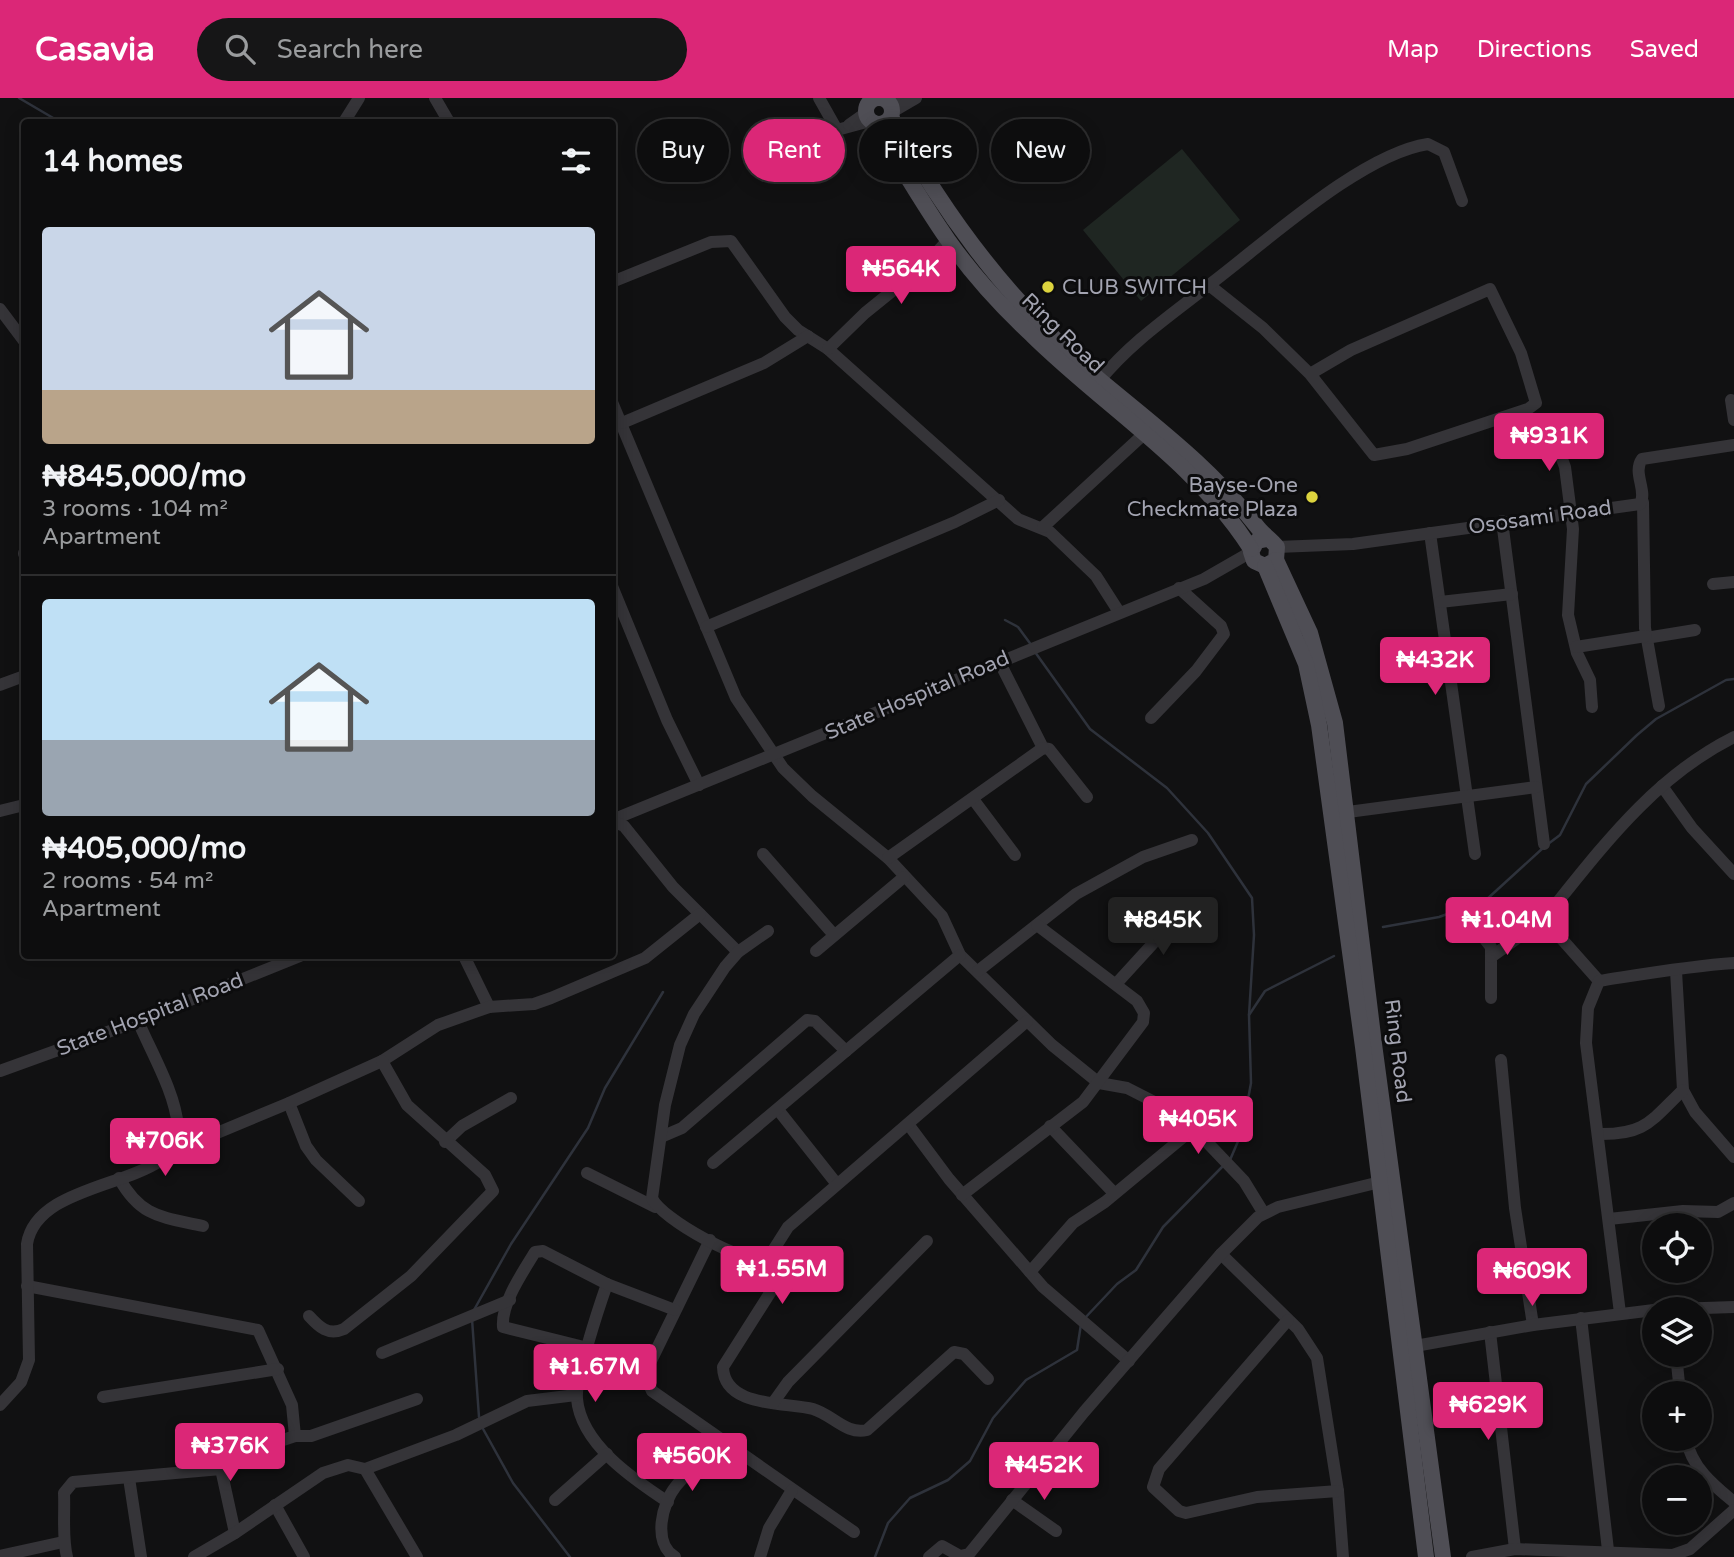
<!DOCTYPE html>
<meta charset="utf-8">
<style>
:root{--surface:#0d0d0e;--page:#161617;--text:#f1f3f6;--muted:#9a9c9e;--line:#2d2d2e;--accent:#db2777}
body{margin:0;font-family:"Varela Round",sans-serif;background:var(--page);color:var(--text);height:100vh;display:flex;flex-direction:column;font-size:26px;white-space:nowrap}
*{box-sizing:border-box;margin:0}
p{font-size:23px;color:var(--muted)}
.icon{flex:none;width:38px;height:38px;fill:none;stroke:currentColor;stroke-width:2;stroke-linecap:round;stroke-linejoin:round}
.map{position:relative;flex:1;overflow:hidden}
.side{position:absolute;left:21px;top:21px;width:595px;height:840px;display:flex;flex-direction:column;background:var(--surface);border-radius:7px;box-shadow:0 4px 18px #0003,0 0 0 2px var(--line)}
.side>*{flex:none}
.top-card{position:absolute;left:637px;top:21px;width:665px;height:63px;display:flex;gap:14px}
.controls{position:absolute;left:1642px;top:1115px;display:grid;gap:14px}
.controls a{display:grid;place-items:center;width:70px;height:70px;border-radius:50%;background:var(--surface);box-shadow:0 4px 18px #0003,0 0 0 2px var(--line);font-size:35px}
.price{position:absolute;translate:-50% -60px;padding:0 16px;border-radius:7px;background:var(--accent);color:#fff;font-size:23px;line-height:46px;filter:drop-shadow(0 2px 4px #0008)}
.price::after{content:'';position:absolute;left:50%;top:42px;width:21px;height:16px;margin-left:-10px;background:inherit;clip-path:polygon(0 0,100% 0,50% 100%)}
.price.on{background:#222;color:#fff}
ul{padding:0;list-style:none}
li{display:grid;align-content:center;gap:14px;height:371px;padding:0 21px}
li+li{border-top:2px solid var(--line)}
li span{display:grid;place-items:center;height:217px;border-radius:7px;color:#555}
li>.icon{margin-inline-start:auto}
span .icon{width:126px;height:126px;fill:#fffc;stroke-width:1}
li b{font-size:30px}
h2{display:flex;justify-content:space-between;align-items:center;height:84px;padding:0 21px;font-size:30px}
.chip{padding:0 24px;border-radius:32px;background:var(--surface);box-shadow:0 4px 18px #0003,0 0 0 2px var(--line);font-size:24px;line-height:63px}
.chip.on{background:var(--accent);color:#fff}
header{display:flex;align-items:center;gap:42px;box-sizing:border-box;height:98px;padding:0 35px;background:var(--accent);color:#fff}
header strong{font-size:33px}
nav{display:flex;gap:38px;margin-inline-start:auto;font-size:24px}
.search{width:490px;height:63px;background:var(--page);display:flex;align-items:center;gap:18px;box-sizing:border-box;padding:0 24px;border-radius:38px;color:var(--muted);font-size:26px}
.map>svg:first-child{display:block}
.green{fill:#1f2622}
.lines{fill:none;stroke-linecap:round;stroke-linejoin:round}
.stream{stroke:#2e323b;stroke-width:2.5}
.minor{stroke:#353438;stroke-width:12}
.major{stroke:#4f4e55;stroke-width:16}
.poi-dot{fill:#dcd33e;stroke:#0c0c0d;stroke-width:2.5}
.labels{text-anchor:middle;stroke-width:6;stroke-linejoin:round;paint-order:stroke}
.poi-label{font-size:21px;fill:#a3a4b1;stroke:#0c0c0d;text-anchor:start}
.street-label{font-size:21px;fill:#a3a4b1;stroke:#0c0c0d}
</style>
<header>
<strong>Casavia</strong>
<div class="search"><svg class="icon" aria-label="search" viewBox="0 0 24 24"><circle cx="10" cy="10" r="6"/><path d="M15 15l6 6"/></svg>Search here</div>
<nav><a>Map</a><a>Directions</a><a>Saved</a></nav>
</header>
<div class="map">
<svg width="1734" height="1459" viewBox="0 0 1734 1459">
<rect width="100%" height="100%" fill="#111112"/>
<!-- green -->
<path class="green" d="M 1182,51 L 1240,122 L 1141,203 L 1083,132 Z"/>
<g class="lines">
<!-- stream -->
<g class="stream">
<path d="M 19,0 L 60,24"/>
<path d="M 1005,522 L 1018,529 L 1032,548"/>
<path d="M 1035,554 L 1090,631 L 1167,690 L 1208,735 L 1252,800 L 1254,837 L 1249,917"/>
<path d="M 1548,746 L 1560,737 L 1586,686 L 1637,637 L 1656,621 L 1726,582 L 1734,581"/>
<path d="M 1383,829 L 1439,819 L 1486,802 L 1543,750"/>
<path d="M 1230,1062 L 1242,1034 L 1251,985 L 1249,917 L 1265,893 L 1334,858"/>
<path d="M 474,1212 L 511,1146 L 588,1030 L 605,990 L 663,894"/>
<path d="M 472,1221 L 479,1319"/>
<path d="M 1084,1221 L 1117,1186 L 1136,1172 L 1163,1129 L 1222,1069"/>
<path d="M 482,1329 L 513,1385 L 570,1459"/>
<path d="M 875,1459 L 888,1425 L 910,1400 L 948,1382 L 970,1363 L 993,1320 L 1026,1282 L 1077,1252 L 1081,1226"/>
</g>
<!-- minor -->
<g class="minor">
<path d="M 435,0 L 449,24"/>
<path d="M 819,0 L 837,32 L 870,23"/>
<path d="M 890,5 L 901,0"/>
<path d="M 892,14 L 916,0"/>
<path d="M 344,24 L 359,0"/>
<path d="M 849,27 L 866,15"/>
<path d="M 612,184 L 711,144 L 731,143 L 785,219 L 798,232 L 828,251 L 1018,421 L 1050,434 L 1096,478 L 1119,514"/>
<path d="M 1209,187 L 1263,230 L 1310,276 L 1374,357 L 1407,351 L 1528,311 L 1536,305 L 1521,255 L 1490,191 L 1351,252 L 1310,276"/>
<path d="M 0,211 L 24,243"/>
<path d="M 828,251 L 865,215 L 928,164 L 948,142"/>
<path d="M 1100,282 C 1131,244 1171,217 1209,187 C 1265,145 1361,56 1428,46 L 1444,54 L 1462,103"/>
<path d="M 1731,302 L 1734,322"/>
<path d="M 612,304 L 736,600 L 783,670 L 812,698 L 888,760 L 942,818 L 960,857 L 1052,947 L 1099,985 L 1127,990 L 1182,1018 L 1244,1083 L 1263,1114"/>
<path d="M 622,325 L 764,265 L 808,238"/>
<path d="M 1550,329 L 1565,369 L 1573,431 L 1568,517 L 1577,555 L 1590,582 L 1592,609"/>
<path d="M 1643,404 L 1645,530 L 1659,608"/>
<path d="M 1502,423 L 1544,746"/>
<path d="M 1043,429 L 1144,336"/>
<path d="M 1430,435 L 1475,756"/>
<path d="M 1277,449 L 1353,446 L 1640,406 C 1648,393 1632,375 1642,361 L 1734,347"/>
<path d="M 24,455 L 24,456"/>
<path d="M 1713,486 L 1734,484"/>
<path d="M 612,488 L 667,622 L 699,687"/>
<path d="M 1440,504 L 1512,496"/>
<path d="M 706,529 L 955,424 L 999,402"/>
<path d="M 1646,540 L 1695,532"/>
<path d="M 1576,549 L 1646,538"/>
<path d="M 999,563 L 1043,650 L 1049,651 L 1087,699"/>
<path d="M 0,587 L 24,578"/>
<path d="M 1151,620 L 1196,573 L 1224,536 L 1221,528 L 1179,490"/>
<path d="M 1662,688 L 1692,730 L 1734,776"/>
<path d="M 973,701 L 1015,757"/>
<path d="M 0,713 L 24,707"/>
<path d="M 1348,714 L 1536,689"/>
<path d="M 612,722 L 1204,481 L 1251,454"/>
<path d="M 612,723 L 624,728 L 673,789 L 738,854"/>
<path d="M 763,756 L 834,837"/>
<path d="M 888,760 L 1043,650"/>
<path d="M 1480,835 L 1491,849 L 1491,900"/>
<path d="M 816,853 L 904,779"/>
<path d="M 464,858 L 489,909"/>
<path d="M 1491,859 L 1544,821"/>
<path d="M 978,873 L 1076,796 L 1143,759 L 1192,742"/>
<path d="M 1676,873 L 1683,992 L 1695,1014 L 1734,1059"/>
<path d="M 1599,883 L 1544,821 C 1600,752 1652,680 1734,639"/>
<path d="M 1116,886 L 1158,840 L 1203,820"/>
<path d="M 1501,962 L 1515,1110 L 1533,1227"/>
<path d="M 0,973 L 138,923 L 300,858"/>
<path d="M 289,1005 L 306,1048 L 316,1062 L 359,1103"/>
<path d="M 779,1013 L 836,1085"/>
<path d="M 908,1026 L 949,1081 L 1043,1189 L 1129,1263"/>
<path d="M 1050,1028 L 1114,1095"/>
<path d="M 1598,1036 C 1645,1037 1651,1023 1683,992"/>
<path d="M 178,1038 L 205,1040 L 289,1005 L 382,963 L 438,927 L 489,909 L 534,906 L 551,900 L 645,860 L 700,816"/>
<path d="M 661,1039 L 682,1030 L 807,922 L 815,923 L 846,953"/>
<path d="M 445,1044 L 462,1028 L 511,1000"/>
<path d="M 713,1065 L 960,857"/>
<path d="M 587,1075 L 655,1109"/>
<path d="M 119,1080 C 141,1120 163,1119 203,1128"/>
<path d="M 962,1097 L 1083,1004 L 1143,924 L 1144,915 L 1137,903 L 1037,827"/>
<path d="M 1609,1121 L 1683,1113 L 1718,1114 L 1734,1105"/>
<path d="M 710,1142 L 649,1267 L 648,1284 L 652,1293 L 854,1434"/>
<path d="M 1221,1156 L 1298,1231 L 1317,1260 L 1338,1393 L 1343,1459"/>
<path d="M 767,1162 C 745,1167 661,1121 652,1100 L 665,1007 L 680,947 L 694,916 L 725,869 L 738,854 L 768,833"/>
<path d="M 1030,1174 L 1073,1125 L 1105,1104 L 1193,1031"/>
<path d="M 607,1186 C 599,1209 575,1281 577,1301 C 581,1346 633,1381 668,1404"/>
<path d="M 27,1188 L 258,1232 L 292,1307 L 295,1338"/>
<path d="M 1674,1211 L 1734,1209"/>
<path d="M 1620,1215 L 1586,945 L 1588,910 L 1599,883 C 1644,876 1689,868 1734,865"/>
<path d="M 309,1218 C 319,1229 328,1238 344,1231 L 411,1178 L 493,1093 L 485,1077 L 407,1007 L 382,963"/>
<path d="M 1581,1220 L 1608,1452"/>
<path d="M 1288,1222 L 1159,1371 L 1153,1389 L 1179,1413 L 1186,1415 L 1257,1399 L 1338,1393"/>
<path d="M 1490,1234 L 1515,1451"/>
<path d="M 1415,1248 L 1533,1227 L 1654,1212"/>
<path d="M 588,1250 L 503,1229 C 501,1205 523,1174 535,1154 L 543,1153 L 607,1186 L 675,1212"/>
<path d="M 382,1255 L 510,1202"/>
<path d="M 1676,1256 L 1680,1295"/>
<path d="M 988,1281 L 964,1256 L 954,1254 L 867,1332 C 846,1337 833,1317 813,1311 C 786,1304 724,1310 723,1269 L 775,1187 L 776,1175 L 767,1162 L 788,1129 L 1027,923"/>
<path d="M 103,1299 L 278,1271"/>
<path d="M 773,1305 L 788,1284 L 927,1143"/>
<path d="M 0,1307 L 21,1284 L 29,1262 L 27,1146 C 38,1076 185,1091 178,1029 C 175,994 152,956 138,923"/>
<path d="M 1686,1340 C 1691,1369 1713,1387 1734,1404"/>
<path d="M 221,1371 L 235,1435"/>
<path d="M 365,1371 L 456,1337 L 527,1303 L 576,1297"/>
<path d="M 129,1380 L 141,1459"/>
<path d="M 555,1402 L 607,1356"/>
<path d="M 1012,1402 L 1056,1433"/>
<path d="M 275,1407 L 304,1459"/>
<path d="M 0,1458 L 63,1444"/>
<path d="M 67,1459 C 62,1439 65,1416 64,1395 L 73,1384 L 221,1371 L 268,1347 L 295,1338 L 311,1338 L 417,1301"/>
<path d="M 194,1459 L 235,1435 L 323,1375 L 348,1367 L 365,1371 L 417,1459"/>
<path d="M 675,1459 C 652,1445 662,1405 676,1388 C 689,1372 706,1358 721,1344"/>
<path d="M 760,1459 L 769,1430 L 792,1392"/>
<path d="M 929,1459 L 942,1448 L 960,1458 L 969,1456 L 1084,1314 L 1221,1156 L 1258,1119 L 1278,1109 L 1380,1084"/>
<path d="M 1472,1459 L 1515,1451 L 1673,1457 L 1690,1451 L 1734,1412"/>
</g>
<!-- major -->
<g class="major">
<circle cx="879" cy="13" r="13"/>
<path d="M 891,19 C 945,119 1013,209 1101,283 C 1161,333 1209,368 1259,431 C 1265,438 1272,442 1277,449 L 1276,462 L 1265,468 L 1254,463 L 1251,454 L 1257,443 L 1267,441"/>
<path d="M 874,25 C 899,64 922,105 948,142 C 972,176 1002,209 1032,237 C 1105,309 1195,363 1251,451"/>
<path d="M 1276,462 L 1310,535 L 1335,625 L 1374,946 L 1443,1459"/>
<path d="M 1265,468 L 1306,566 L 1319,627 L 1363,949 L 1426,1459"/>
</g>
</g>
<!-- markers -->
<g class="poi-dot">
<circle cx="1048" cy="189" r="7"/>
<circle cx="1312" cy="399" r="7"/>
</g>
<g class="labels">
<!-- poi labels -->
<g class="poi-label">
<text x="1062" y="196">CLUB SWITCH</text>
<text x="1298" y="394" text-anchor="end">Bayse-One<tspan x="1298" dy="24">Checkmate Plaza</tspan></text>
</g>
<!-- street labels -->
<g class="street-label">
<text transform="translate(1063 235) rotate(44)" y="7">Ring Road</text>
<text transform="translate(1540 419) rotate(-8)" y="7">Ososami Road</text>
<text transform="translate(917 597) rotate(-23)" y="7">State Hospital Road</text>
<text transform="translate(150 916) rotate(-21)" y="7">State Hospital Road</text>
<text transform="translate(1398 953) rotate(83)" y="7">Ring Road</text>
</g>
</g>
</svg>
<div class="controls">
<a><svg class="icon" aria-label="locate" viewBox="0 0 24 24"><circle cx="12" cy="12" r="6"/><path d="M12 2v4M12 18v4M2 12h4M18 12h4"/></svg></a>
<a><svg class="icon" aria-label="layers" viewBox="0 0 24 24"><path d="M12 4l9 5-9 5-9-5zM3 14l9 5 9-5"/></svg></a>
<a>+</a>
<a>−</a>
</div>
<b class="price" style="left:901px;top:208px">₦564K</b>
<b class="price" style="left:1549px;top:375px">₦931K</b>
<b class="price" style="left:1435px;top:599px">₦432K</b>
<b class="price on" style="left:1163px;top:859px">₦845K</b>
<b class="price" style="left:1507px;top:859px">₦1.04M</b>
<b class="price" style="left:1198px;top:1058px">₦405K</b>
<b class="price" style="left:165px;top:1080px">₦706K</b>
<b class="price" style="left:782px;top:1208px">₦1.55M</b>
<b class="price" style="left:1532px;top:1210px">₦609K</b>
<b class="price" style="left:595px;top:1306px">₦1.67M</b>
<b class="price" style="left:1488px;top:1344px">₦629K</b>
<b class="price" style="left:230px;top:1385px">₦376K</b>
<b class="price" style="left:692px;top:1395px">₦560K</b>
<b class="price" style="left:1044px;top:1404px">₦452K</b>
<div class="top-card">
<a class="chip">Buy</a>
<a class="chip on">Rent</a>
<a class="chip">Filters</a>
<a class="chip">New</a>
</div>
<section class="side">
<h2>14 homes<svg class="icon" aria-label="filters" viewBox="0 0 24 24"><path d="M4 7h16M4 17h16"/><circle cx="9" cy="7" r="2"/><circle cx="15" cy="17" r="2"/></svg></h2>
<ul>
<li><span style="background:linear-gradient(#c9d6e8 75%,#b9a48a 0)"><svg class="icon" aria-label="home" viewBox="0 0 24 24"><path d="M3 11l9-7 9 7M6 9v11h12V9"/></svg></span><div><b>₦845,000/mo</b><p>3 rooms · 104 m²</p><p>Apartment</p></div></li>
<li><span style="background:linear-gradient(#bfe0f5 65%,#9aa5b1 0)"><svg class="icon" aria-label="home" viewBox="0 0 24 24"><path d="M3 11l9-7 9 7M6 9v11h12V9"/></svg></span><div><b>₦405,000/mo</b><p>2 rooms · 54 m²</p><p>Apartment</p></div></li>
</ul>
</section>
</div>
